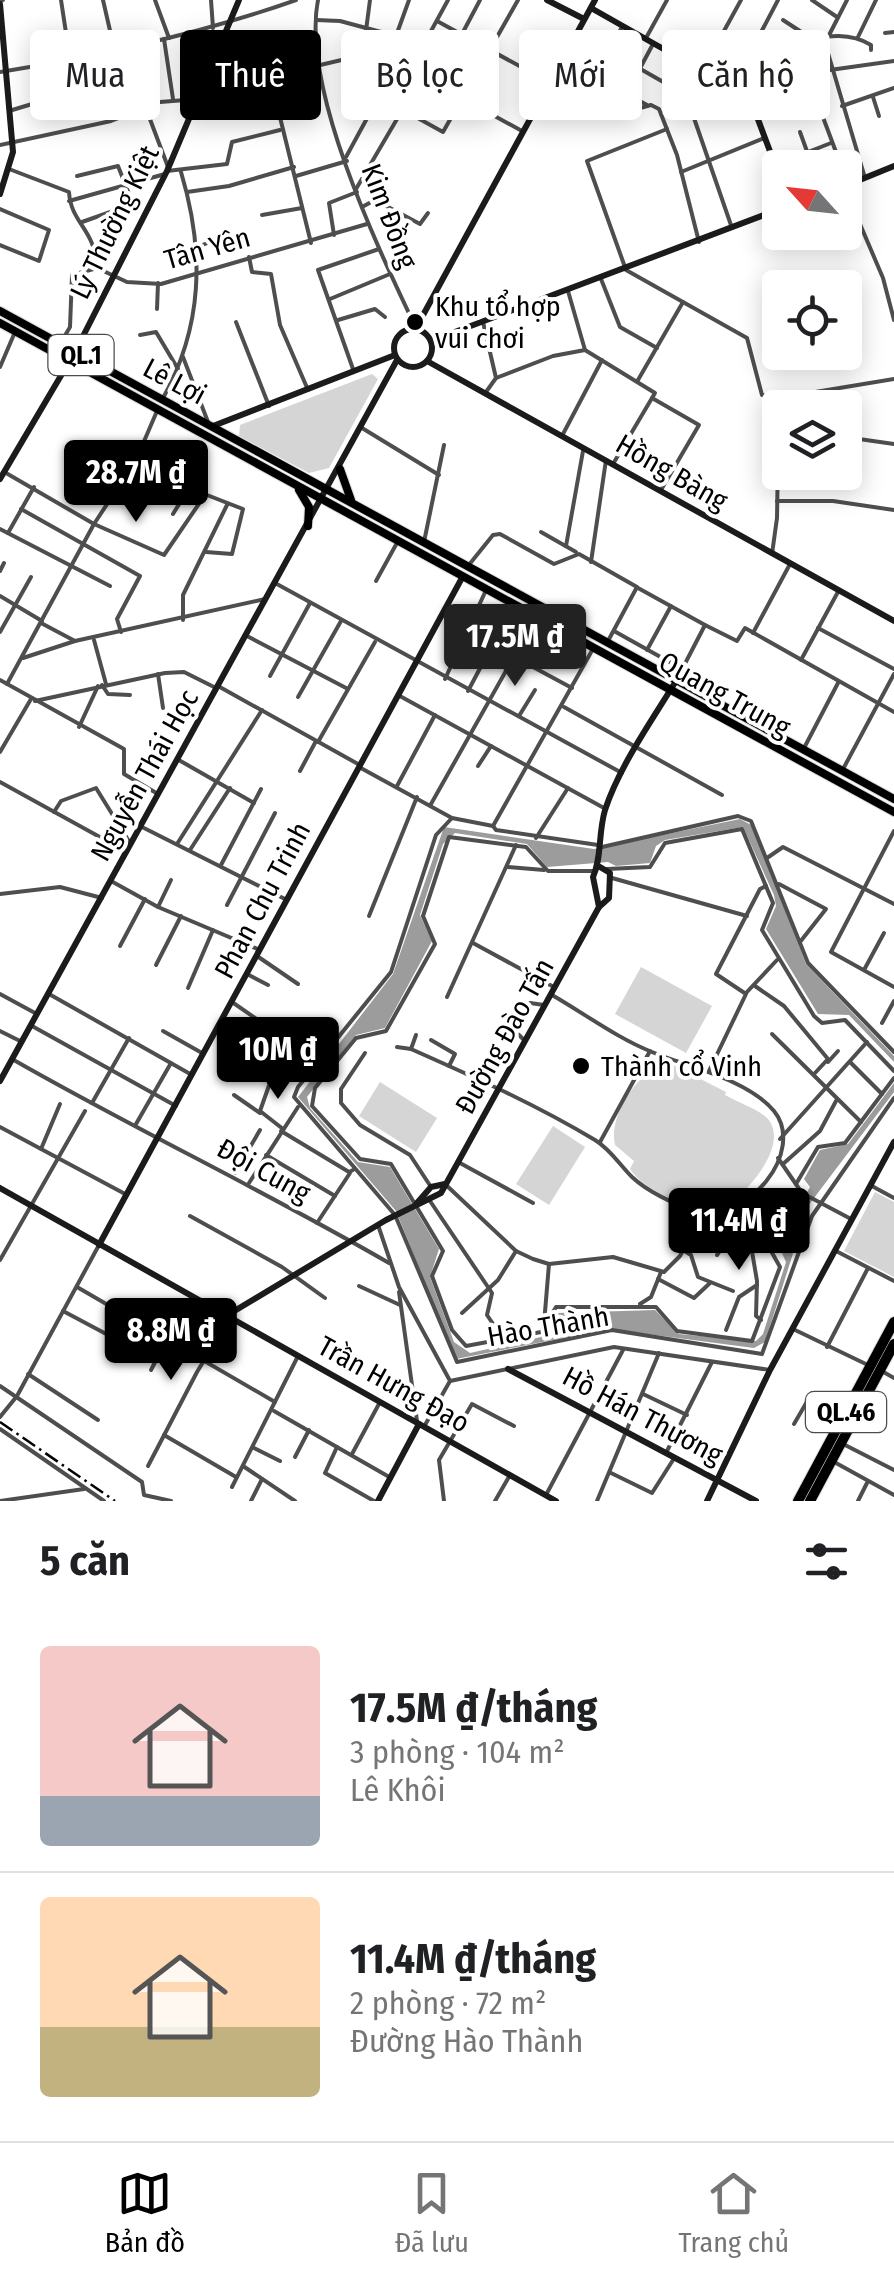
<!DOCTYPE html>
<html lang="vi">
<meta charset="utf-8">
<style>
:root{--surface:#fff;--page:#f2f2f2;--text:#202124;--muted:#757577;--line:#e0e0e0;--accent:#000}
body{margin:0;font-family:"Fira Sans Condensed",sans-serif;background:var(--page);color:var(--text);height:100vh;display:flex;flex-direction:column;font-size:38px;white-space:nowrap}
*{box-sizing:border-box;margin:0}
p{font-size:32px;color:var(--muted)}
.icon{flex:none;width:55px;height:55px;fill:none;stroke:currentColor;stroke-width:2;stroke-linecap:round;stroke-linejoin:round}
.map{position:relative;height:1501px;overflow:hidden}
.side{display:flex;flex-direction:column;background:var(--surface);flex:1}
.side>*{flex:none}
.banner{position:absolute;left:30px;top:30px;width:835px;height:90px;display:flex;gap:20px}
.needle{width:65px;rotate:297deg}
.buttons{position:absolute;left:762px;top:150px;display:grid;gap:20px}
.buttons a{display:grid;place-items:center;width:100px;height:100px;border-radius:10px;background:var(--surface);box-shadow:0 5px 25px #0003;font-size:50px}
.price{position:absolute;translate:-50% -85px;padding:0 22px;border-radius:10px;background:var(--accent);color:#fff;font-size:32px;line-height:65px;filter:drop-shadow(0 2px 5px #0008)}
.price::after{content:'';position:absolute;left:50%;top:60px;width:30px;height:22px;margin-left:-15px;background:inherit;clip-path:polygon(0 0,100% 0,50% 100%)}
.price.selected{background:#222;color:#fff}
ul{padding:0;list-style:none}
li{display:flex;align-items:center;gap:30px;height:250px;padding:0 40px}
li+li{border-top:2px solid var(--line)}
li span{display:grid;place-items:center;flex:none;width:280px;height:200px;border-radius:10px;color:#555}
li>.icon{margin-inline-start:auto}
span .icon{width:120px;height:120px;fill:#fffc;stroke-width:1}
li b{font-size:42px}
h2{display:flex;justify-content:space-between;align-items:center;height:120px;padding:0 40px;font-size:42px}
.tag{padding:0 35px;border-radius:10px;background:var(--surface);box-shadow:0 5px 25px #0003;font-size:35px;line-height:90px}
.tag.selected{background:var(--accent);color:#fff}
.dock{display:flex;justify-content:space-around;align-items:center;height:140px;border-top:2px solid var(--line);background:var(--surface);font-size:28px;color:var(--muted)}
.dock a{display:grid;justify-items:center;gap:5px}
.dock .selected{color:var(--accent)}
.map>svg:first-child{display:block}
.green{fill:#d5d5d5}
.water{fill:#9c9c9c}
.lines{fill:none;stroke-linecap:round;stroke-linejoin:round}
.primary-casing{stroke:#dbdbdb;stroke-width:10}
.highway-casing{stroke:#dbdbdb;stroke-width:12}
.street{stroke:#4e4e4e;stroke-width:4}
.secondary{stroke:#1b1b1b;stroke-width:6}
.primary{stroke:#000;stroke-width:8}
.highway{stroke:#000;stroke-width:10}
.rail{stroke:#000;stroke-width:2.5;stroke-dasharray:15 5 2.5 5;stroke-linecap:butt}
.poi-dot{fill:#000;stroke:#fff;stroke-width:4}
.labels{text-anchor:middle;stroke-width:8;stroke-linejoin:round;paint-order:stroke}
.shield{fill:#fff;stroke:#4c4c4c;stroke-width:2.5}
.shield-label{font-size:25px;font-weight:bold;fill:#000}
.street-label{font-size:28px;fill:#000;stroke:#fff}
.poi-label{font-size:28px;fill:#000;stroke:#fff;text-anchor:start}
</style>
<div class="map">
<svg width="894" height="1501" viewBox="0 0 894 1501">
<rect width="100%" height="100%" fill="#fff"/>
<!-- green -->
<g class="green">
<path d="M 372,374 L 378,379 L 329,468 L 309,473 L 239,436 L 240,425 Z"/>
<path d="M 641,967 L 712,1006 L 686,1053 L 615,1014 Z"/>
<path d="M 671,1064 L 726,1092 L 725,1095 C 737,1102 758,1109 767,1118 C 791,1143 747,1194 726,1205 L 705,1200 L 702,1206 C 679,1205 643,1189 630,1169 L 634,1161 L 615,1145 C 608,1116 640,1065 671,1064 Z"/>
<path d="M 380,1082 L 437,1118 L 416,1152 L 359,1116 Z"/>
<path d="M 553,1126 L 585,1147 L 549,1205 L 516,1184 Z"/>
<path d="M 875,1192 L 894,1202 L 894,1277 L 844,1251 Z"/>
</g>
<!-- water -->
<path class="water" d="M 740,819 L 753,826 L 806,964 L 894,1056 L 894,1062 L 849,1015 L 818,1014 L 766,929 L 776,906 L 774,895 L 743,827 L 665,840 L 656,846 L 650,863 L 616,866 L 608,862 L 547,867 L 527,844 L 455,833 L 443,844 L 420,915 L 432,941 L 385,1028 L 356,1035 L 307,1097 L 310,1108 L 358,1162 L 390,1167 L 439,1249 L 430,1277 L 454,1342 L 470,1353 L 541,1337 L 557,1313 L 655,1310 L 679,1334 L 756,1341 L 763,1334 L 786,1262 L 774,1236 L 791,1204 L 801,1203 L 810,1187 L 804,1179 L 820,1150 L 848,1144 L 894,1083 L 894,1092 L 808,1206 L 765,1342 L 754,1348 L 609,1329 L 456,1359 L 396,1211 L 298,1097 L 393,974 L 444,827 L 594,849 Z"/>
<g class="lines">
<defs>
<g id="primary">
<path d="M 0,311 L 894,799"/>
<path d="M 0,323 L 894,812"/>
<path d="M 340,469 L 351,500"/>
<path d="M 299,490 L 309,507 L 308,526"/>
</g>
<g id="highway">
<path d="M 798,1501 L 894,1322"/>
<path d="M 810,1501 L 894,1344"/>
</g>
</defs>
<!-- primary casing -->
<use href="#primary" class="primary-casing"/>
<!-- highway casing -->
<use href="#highway" class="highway-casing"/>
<!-- street -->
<g class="street">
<path d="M 0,0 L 3,0"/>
<path d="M 61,0 L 70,59"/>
<path d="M 103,0 L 114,48"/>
<path d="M 155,0 L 169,38"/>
<path d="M 211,0 L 213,28"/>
<path d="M 318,0 C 301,87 377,246 415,326"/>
<path d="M 812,0 L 837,17"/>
<path d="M 847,0 L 825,43 L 865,178"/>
<path d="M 316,20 L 340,21 L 396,36"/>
<path d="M 783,20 L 809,37"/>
<path d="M 437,21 L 611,116 L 651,105 L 659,109 L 677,155 L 699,242"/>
<path d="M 885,33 L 894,32"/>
<path d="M 858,37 L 876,0"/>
<path d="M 646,38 L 667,0"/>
<path d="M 758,38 C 791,55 831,21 871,45 L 871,50"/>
<path d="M 164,39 L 173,99"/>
<path d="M 118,47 L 129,114"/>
<path d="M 609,51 L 686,95 L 732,228"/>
<path d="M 419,53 L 448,0"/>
<path d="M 563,59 L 647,105"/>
<path d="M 362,61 L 370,0"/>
<path d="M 52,65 L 59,95"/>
<path d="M 316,66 L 350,58 L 400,64 L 522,131"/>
<path d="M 703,69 L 741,0"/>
<path d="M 830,70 L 894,61"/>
<path d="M 0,72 C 100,56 200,34 296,0"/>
<path d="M 806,72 L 842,168"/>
<path d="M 595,76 L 622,27"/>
<path d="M 725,82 L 747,59 L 778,0"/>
<path d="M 436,83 L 480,0"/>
<path d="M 274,93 L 311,243"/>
<path d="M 746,96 L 828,63"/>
<path d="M 873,97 L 879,116"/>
<path d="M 145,106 L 168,167"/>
<path d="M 842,106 L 894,88"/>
<path d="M 9,111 L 121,77"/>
<path d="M 405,111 L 443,132 L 518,0"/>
<path d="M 661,114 L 730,86"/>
<path d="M 615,115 L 653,44"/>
<path d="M 756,117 L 815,96"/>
<path d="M 667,129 L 587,161 L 626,270 L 747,338 L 762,395 L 779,398 L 777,518 L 772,554"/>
<path d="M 800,132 L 813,168"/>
<path d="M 0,145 L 111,121 L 160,102 L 274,93 L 321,81"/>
<path d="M 346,157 L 390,76 L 396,36 L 409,0"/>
<path d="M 775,165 L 831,143"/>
<path d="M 9,169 L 69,192 C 71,224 95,228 97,268"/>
<path d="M 167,171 L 227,164 L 232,142 L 280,130"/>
<path d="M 681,172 L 764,138"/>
<path d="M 77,176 L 118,166 L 133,204 L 82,222"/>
<path d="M 296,176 L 347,161"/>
<path d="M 356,189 L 431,61 L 396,42"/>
<path d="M 845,189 L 883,278 L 894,320"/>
<path d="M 187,192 L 229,186 L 294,167"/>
<path d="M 69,201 L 165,174"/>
<path d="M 362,207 L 375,200 L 420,224 L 428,213"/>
<path d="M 0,209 L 49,230 L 39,261 L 0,245"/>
<path d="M 262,215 L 302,208"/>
<path d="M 334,235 L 329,203 L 357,192"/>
<path d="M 197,247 L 229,235"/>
<path d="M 249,257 L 252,272 L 271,274 L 280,325 L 308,390"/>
<path d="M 601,279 L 620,327 L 657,348"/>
<path d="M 568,291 L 585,350 L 655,393 L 613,464"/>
<path d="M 330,299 L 390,274"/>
<path d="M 157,309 L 158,283"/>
<path d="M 338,320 L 375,309 L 385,317"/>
<path d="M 236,322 L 269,406"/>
<path d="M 483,322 L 496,378 L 486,392"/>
<path d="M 140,335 L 156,332 L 178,369"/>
<path d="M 60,344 L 70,327 L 72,275 L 97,268 L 127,282 L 161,284 L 367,224"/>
<path d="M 183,357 L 208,422"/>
<path d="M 0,367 L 15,332"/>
<path d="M 353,369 L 318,270 L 379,249"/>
<path d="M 496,378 L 553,356 L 585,350"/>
<path d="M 638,380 L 683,302"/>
<path d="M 652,398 L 699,425 L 661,490"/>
<path d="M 779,398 L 894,379"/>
<path d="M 162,400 C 203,327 205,252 181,172"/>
<path d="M 362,428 L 439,475"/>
<path d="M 563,434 L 602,360"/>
<path d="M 845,437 L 894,444"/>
<path d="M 6,473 L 94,524 L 164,555 L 205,495"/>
<path d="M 777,501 L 833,501 L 894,510"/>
<path d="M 21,509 L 140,576 L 117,619 L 121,632"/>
<path d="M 173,514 L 189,488 L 243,509 L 232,554 L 206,552"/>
<path d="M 0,529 L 110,586"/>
<path d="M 541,532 L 576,552"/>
<path d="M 8,533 L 34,487"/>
<path d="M 424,542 L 444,445"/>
<path d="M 566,546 L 583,451"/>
<path d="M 591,562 L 606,460"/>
<path d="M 468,566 L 493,535 L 500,534 L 554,564 L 579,554 L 637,587 L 608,641"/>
<path d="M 0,571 L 4,563"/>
<path d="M 376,581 L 398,541"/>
<path d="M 275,583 L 622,773"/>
<path d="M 638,588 L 705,625 L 676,681"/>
<path d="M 0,596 L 42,621"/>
<path d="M 183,620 L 183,595 L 227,505"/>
<path d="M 41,623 L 75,641"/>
<path d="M 705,625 L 737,641 L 745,628 L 894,712"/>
<path d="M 818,628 L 894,669"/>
<path d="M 614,631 L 682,669"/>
<path d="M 0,632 L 31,577"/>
<path d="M 753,633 L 790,564"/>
<path d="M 247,636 L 348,689"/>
<path d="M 94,640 L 106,684"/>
<path d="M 647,650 L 671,606"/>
<path d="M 23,658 L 75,641 L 265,599"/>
<path d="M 801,660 L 839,590"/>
<path d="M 158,674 L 163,708"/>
<path d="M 270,676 L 310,603"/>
<path d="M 445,679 L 487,588"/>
<path d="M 0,680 L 124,749 L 124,774 L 158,794"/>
<path d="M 7,684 L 94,524 L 136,460 L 157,411"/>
<path d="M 102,685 L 108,694 L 130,695"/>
<path d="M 218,686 L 358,764"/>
<path d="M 468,691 L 486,657"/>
<path d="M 398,695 L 604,808"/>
<path d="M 298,697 L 341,621"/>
<path d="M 35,701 L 165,673 L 184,672 L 214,687"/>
<path d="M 564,707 L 722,795"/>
<path d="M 519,716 L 535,690"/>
<path d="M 79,727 L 98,686"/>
<path d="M 318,742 L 375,642"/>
<path d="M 803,750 L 838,683"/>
<path d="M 0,752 L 31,699"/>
<path d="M 177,759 L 254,803"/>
<path d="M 478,766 L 491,746"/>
<path d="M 359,767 L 452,818 L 493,826 L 496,830 L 598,845"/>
<path d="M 300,771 L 316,741"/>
<path d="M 842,771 L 894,674"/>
<path d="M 0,782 L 127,852"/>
<path d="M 397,786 L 435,715"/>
<path d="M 431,804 L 511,662 L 520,660 L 572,688"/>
<path d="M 54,812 L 61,801 L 96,788 L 130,843"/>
<path d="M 452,818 L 436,835 L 391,972 L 298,1087 L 294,1097 L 395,1215 L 457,1362 L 612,1330 L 762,1354 L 812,1216 L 894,1098"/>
<path d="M 140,826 L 287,900"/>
<path d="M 493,826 L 594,647"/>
<path d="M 894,831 L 831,952 L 894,987"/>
<path d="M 536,838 L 568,788"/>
<path d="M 177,844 L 262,710"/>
<path d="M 602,847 L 738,816 L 751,821 L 808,963 L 894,1052"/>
<path d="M 190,850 L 230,788"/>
<path d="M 767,858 L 783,847 L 894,904"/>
<path d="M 221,865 L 261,789"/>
<path d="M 508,867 L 544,870"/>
<path d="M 607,869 L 650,867 L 665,843 L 742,829 L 773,903 L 762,930 L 814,1016 L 822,1023 L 845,1020 L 894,1071"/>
<path d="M 594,871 L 548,871 L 526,847 L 449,837 L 423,916 L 435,944 L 386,1031 L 356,1038 L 315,1088 L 312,1106 L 360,1159 L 391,1164 L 443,1251 L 432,1276 L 452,1330 L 466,1346 L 541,1332 L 556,1307 L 656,1307 L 677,1331 L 752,1341 L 780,1267 L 766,1242 L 789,1193"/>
<path d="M 612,878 L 747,916"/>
<path d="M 111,881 L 158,907 L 260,950"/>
<path d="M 779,884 L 826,909 L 800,942"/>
<path d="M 0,894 L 60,887 L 102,898"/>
<path d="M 227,905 L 275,813"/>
<path d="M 158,907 L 171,880"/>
<path d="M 369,916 L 417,797"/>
<path d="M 473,943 L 552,986"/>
<path d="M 120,946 L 145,899"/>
<path d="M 257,956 L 298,984"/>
<path d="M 156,965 L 181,916"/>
<path d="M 864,970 L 884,933"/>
<path d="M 247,974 L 268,985"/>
<path d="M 755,986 L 784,1006 L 828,1059 L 815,1073"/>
<path d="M 188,988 L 213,930"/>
<path d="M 746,993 L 777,960"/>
<path d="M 0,994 L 35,1013"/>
<path d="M 49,994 L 192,1075"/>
<path d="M 447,997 L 516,845"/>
<path d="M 232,1002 L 297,1047 L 272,1077 L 260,1111 L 283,1129"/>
<path d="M 882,1023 L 894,1001"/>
<path d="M 32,1026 L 176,1106"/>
<path d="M 0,1031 L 22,1042"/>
<path d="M 163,1031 L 202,1053"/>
<path d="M 772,1034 L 861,1122"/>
<path d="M 523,1039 L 515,1031 L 530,1003 L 544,1005"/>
<path d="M 431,1040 L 455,1054 L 449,1066"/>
<path d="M 397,1047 L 411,1049 C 474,1077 535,1104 595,1140 C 610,1149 620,1165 632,1177 C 647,1191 673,1204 692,1209 C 749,1226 806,1150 774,1111 C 747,1079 688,1067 652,1052 C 617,1038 585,1014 552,995"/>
<path d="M 411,1049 L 416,1035"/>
<path d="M 365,1053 L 341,1089 L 341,1103 L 360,1125 L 410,1155 L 431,1187"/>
<path d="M 12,1059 C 136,1130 265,1191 389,1263"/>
<path d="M 828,1062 L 838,1051"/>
<path d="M 850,1062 L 882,1094"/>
<path d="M 256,1070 L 270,1082"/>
<path d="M 709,1071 L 746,994 L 716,974 L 760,889 L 766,886"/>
<path d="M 234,1095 L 260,1113"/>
<path d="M 92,1103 L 129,1038"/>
<path d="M 136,1124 L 171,1063"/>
<path d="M 0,1127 L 127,1195"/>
<path d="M 281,1131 L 349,1172 L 353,1170"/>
<path d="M 780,1139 L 867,1042"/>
<path d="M 600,1142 L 650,1051"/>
<path d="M 41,1149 L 60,1104"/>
<path d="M 266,1155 L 335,1196"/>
<path d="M 778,1158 L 802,1193 L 851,1219"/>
<path d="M 460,1163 L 533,1203"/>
<path d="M 783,1164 L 820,1131 L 836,1101"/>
<path d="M 235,1173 L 260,1130"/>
<path d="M 249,1183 L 298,1107"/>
<path d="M 445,1184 L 516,1251 L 533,1259 L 549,1264 L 613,1257 L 664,1272 L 680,1256 L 703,1212"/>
<path d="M 796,1184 L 818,1147 L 845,1143 L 894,1078"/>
<path d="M 870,1185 L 894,1198"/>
<path d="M 757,1194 L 802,1193"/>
<path d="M 430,1201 L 492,1293 L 487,1315 L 504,1340"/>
<path d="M 744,1204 L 757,1281 L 756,1316 L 761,1320"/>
<path d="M 190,1216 L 282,1267 L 325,1298"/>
<path d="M 317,1223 L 350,1173"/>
<path d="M 378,1225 L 399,1287 L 449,1379"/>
<path d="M 683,1250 L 691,1255 L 698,1277 L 733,1291"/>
<path d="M 836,1251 L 894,1281"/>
<path d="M 717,1255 L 745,1215"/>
<path d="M 0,1260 L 85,1111"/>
<path d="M 658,1279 L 694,1298 L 710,1283"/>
<path d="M 359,1286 L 400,1305"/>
<path d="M 77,1287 L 275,1402"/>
<path d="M 399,1292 L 417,1421"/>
<path d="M 640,1304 L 651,1297 L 661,1272"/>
<path d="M 63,1311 L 125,1344"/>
<path d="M 462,1313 L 498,1280 L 516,1251"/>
<path d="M 544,1324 L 549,1264"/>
<path d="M 793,1329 L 870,1366"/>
<path d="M 726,1330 L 739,1297 L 757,1285"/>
<path d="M 827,1347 L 868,1268"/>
<path d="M 151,1370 L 167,1339"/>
<path d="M 880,1370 L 894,1378"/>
<path d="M 28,1374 L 98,1420"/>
<path d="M 450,1381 L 614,1347 L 770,1370"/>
<path d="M 0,1386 L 142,1482 L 144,1495 L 171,1501"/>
<path d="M 643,1394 L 687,1415"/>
<path d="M 274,1411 L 391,1478"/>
<path d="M 0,1417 L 17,1396 L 99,1245"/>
<path d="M 794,1424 L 812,1393"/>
<path d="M 425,1425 L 450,1381"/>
<path d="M 0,1429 L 104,1501"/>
<path d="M 164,1435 L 236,1477"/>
<path d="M 845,1445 L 894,1470"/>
<path d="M 337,1447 L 325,1473 L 374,1501"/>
<path d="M 254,1448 L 280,1461"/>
<path d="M 667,1451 L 712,1362"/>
<path d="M 352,1454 L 380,1402"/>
<path d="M 295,1457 L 309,1430"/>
<path d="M 836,1463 L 894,1495"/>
<path d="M 148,1466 L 197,1372 L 230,1318"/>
<path d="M 243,1466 L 295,1501"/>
<path d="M 611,1473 L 652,1493 L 673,1460"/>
<path d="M 232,1487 L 297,1358"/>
<path d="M 546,1495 L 623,1350"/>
<path d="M 0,1501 L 84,1489"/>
<path d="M 251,1501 L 262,1479"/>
<path d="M 444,1501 L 439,1460 L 472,1404 L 514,1426"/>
<path d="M 495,1501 L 510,1475"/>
<path d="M 597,1501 L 659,1353"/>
<path d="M 858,1501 L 867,1483"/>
</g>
<!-- secondary -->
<g class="secondary">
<path d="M 547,0 L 584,19"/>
<path d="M 0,4 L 13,152 L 0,194"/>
<path d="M 591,8 L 750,98 L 780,178"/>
<path d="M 845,186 L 894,166"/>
<path d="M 416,328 L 595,0"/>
<circle cx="413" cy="348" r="19"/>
<path d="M 431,341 L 780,209"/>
<path d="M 75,352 L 167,171 L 239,0"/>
<path d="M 427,361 L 894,621"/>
<path d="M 213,426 L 395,355"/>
<path d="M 0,479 L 69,362"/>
<path d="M 599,907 L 593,877 C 602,857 598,834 605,810 C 619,767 652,720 676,681"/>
<path d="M 0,1081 L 397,360"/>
<path d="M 0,1188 L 556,1501"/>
<path d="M 417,1203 L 431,1187 L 445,1184"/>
<path d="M 99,1245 L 463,576"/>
<path d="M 226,1316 L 386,1220 L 441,1193 L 599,907 L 609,898 L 610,873 L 600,867"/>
<path d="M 508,1369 L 756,1501"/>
<path d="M 378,1501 L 419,1424"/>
<path d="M 707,1501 L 770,1370 L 894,1142"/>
</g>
<!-- primary -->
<use href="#primary" class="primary"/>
<!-- highway -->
<use href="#highway" class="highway"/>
<!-- rail -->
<path class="rail" d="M 0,1422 L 115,1501"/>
</g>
<!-- markers -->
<g class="poi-dot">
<circle cx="415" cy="322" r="10"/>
<circle cx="581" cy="1066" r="10"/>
</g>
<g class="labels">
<!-- shield labels -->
<g class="shield">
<rect x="48.5" y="335" width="65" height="40" rx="8"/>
<rect x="806" y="1392" width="80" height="40" rx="8"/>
</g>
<g class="shield-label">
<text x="81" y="364">QL.1</text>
<text x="846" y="1421">QL.46</text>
</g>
<!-- street labels -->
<g class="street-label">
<text transform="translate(390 216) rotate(69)" y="10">Kim Đồng</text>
<text transform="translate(114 222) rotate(-64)" y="10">Lý Thường Kiệt</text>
<text transform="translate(207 248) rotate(-16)" y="10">Tân Yên</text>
<text transform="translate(175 381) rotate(28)" y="10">Lê Lợi</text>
<text transform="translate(672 472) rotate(30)" y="10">Hồng Bàng</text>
<text transform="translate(725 694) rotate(29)" y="10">Quang Trung</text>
<text transform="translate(144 775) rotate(-61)" y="10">Nguyễn Thái Học</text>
<text transform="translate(262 900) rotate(-62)" y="10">Phan Chu Trinh</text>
<text transform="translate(504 1036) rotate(-61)" y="10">Đường Đào Tấn</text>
<text transform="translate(264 1170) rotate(29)" y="10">Đội Cung</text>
<text transform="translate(548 1326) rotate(-10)" y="10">Hào Thành</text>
<text transform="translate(394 1384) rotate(29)" y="10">Trần Hưng Đạo</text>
<text transform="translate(643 1415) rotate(28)" y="10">Hồ Hán Thương</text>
</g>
<!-- poi labels -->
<g class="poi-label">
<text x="435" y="316">Khu tổ hợp<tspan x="435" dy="32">vui chơi</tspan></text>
<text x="601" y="1076">Thành cổ Vinh</text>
</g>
</g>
</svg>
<div class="buttons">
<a><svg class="needle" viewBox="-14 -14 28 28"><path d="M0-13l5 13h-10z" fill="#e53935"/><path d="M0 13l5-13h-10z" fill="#757577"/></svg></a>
<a><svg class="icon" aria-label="locate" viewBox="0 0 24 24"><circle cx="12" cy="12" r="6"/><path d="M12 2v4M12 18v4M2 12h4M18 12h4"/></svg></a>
<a><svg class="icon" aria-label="layers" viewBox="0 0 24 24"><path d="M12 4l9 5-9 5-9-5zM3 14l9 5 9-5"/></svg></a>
</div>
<b class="price" style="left:136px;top:525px">28.7M ₫</b>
<b class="price selected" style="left:515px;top:689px">17.5M ₫</b>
<b class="price" style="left:278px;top:1102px">10M ₫</b>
<b class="price" style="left:739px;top:1273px">11.4M ₫</b>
<b class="price" style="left:171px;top:1383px">8.8M ₫</b>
<div class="banner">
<a class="tag">Mua</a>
<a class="tag selected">Thuê</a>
<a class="tag">Bộ lọc</a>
<a class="tag">Mới</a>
<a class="tag">Căn hộ</a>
</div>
</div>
<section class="side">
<h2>5 căn<svg class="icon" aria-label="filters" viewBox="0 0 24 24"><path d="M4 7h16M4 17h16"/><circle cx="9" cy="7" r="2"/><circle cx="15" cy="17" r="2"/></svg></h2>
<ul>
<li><span style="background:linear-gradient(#f6c9c9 75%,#9aa5b1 0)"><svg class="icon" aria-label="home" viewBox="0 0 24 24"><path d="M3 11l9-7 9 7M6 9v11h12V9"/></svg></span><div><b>17.5M ₫/tháng</b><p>3 phòng · 104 m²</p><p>Lê Khôi</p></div></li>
<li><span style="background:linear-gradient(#ffd9b3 65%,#c2b280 0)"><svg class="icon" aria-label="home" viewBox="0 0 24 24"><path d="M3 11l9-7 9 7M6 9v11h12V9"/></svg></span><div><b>11.4M ₫/tháng</b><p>2 phòng · 72 m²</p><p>Đường Hào Thành</p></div></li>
</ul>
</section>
<nav class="dock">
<a class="selected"><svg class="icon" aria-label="map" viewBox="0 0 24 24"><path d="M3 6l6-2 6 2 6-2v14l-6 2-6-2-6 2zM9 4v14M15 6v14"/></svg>Bản đồ</a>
<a><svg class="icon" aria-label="saved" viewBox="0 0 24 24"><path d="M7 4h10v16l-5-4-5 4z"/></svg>Đã lưu</a>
<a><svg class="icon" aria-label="home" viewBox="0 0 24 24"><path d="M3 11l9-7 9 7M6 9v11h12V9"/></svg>Trang chủ</a>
</nav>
